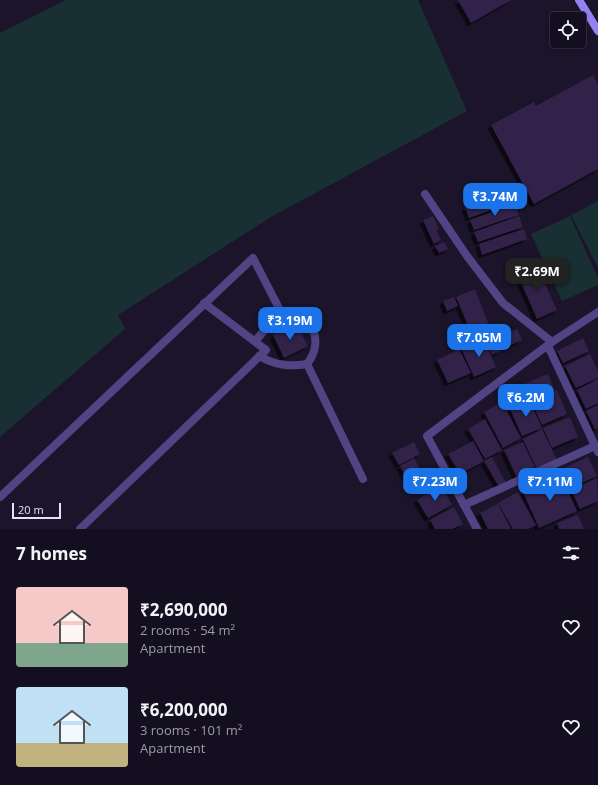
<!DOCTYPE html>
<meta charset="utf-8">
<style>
:root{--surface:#140f20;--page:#211d2d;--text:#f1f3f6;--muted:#9d9ca5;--line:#332f3e;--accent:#1a73e8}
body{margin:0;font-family:"Open Sans",sans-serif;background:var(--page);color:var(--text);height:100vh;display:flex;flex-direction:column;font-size:15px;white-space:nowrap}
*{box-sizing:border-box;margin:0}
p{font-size:13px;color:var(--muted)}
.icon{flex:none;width:22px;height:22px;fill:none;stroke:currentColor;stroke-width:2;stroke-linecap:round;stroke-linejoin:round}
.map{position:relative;height:529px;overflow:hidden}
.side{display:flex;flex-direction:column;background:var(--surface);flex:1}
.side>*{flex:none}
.buttons{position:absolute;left:550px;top:12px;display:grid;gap:8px}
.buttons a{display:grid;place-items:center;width:36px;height:36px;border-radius:4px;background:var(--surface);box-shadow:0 2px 6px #0003,0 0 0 1px var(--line);font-size:20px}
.scale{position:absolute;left:12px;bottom:10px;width:49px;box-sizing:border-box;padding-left:4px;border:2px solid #e7e0fc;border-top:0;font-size:11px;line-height:14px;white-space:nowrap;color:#e7e0fc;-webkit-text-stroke:3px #1b142a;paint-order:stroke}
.price{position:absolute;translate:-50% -34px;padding:0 9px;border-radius:8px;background:var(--accent);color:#fff;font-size:13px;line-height:26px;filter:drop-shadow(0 1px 2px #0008)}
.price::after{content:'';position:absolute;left:50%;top:24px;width:12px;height:9px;margin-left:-6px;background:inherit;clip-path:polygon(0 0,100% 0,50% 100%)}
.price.current{background:#222;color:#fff}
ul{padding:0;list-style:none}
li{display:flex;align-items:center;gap:12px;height:100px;padding:0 16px}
li span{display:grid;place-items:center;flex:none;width:112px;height:80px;border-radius:4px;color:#555}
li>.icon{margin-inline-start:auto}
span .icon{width:48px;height:48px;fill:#fffc;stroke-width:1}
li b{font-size:17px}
h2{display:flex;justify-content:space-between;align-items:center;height:48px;padding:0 16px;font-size:17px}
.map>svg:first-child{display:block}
.green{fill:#183033}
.building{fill:#302249;filter:url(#shadow)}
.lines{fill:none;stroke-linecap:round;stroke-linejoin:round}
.street{stroke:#504484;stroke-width:8}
.secondary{stroke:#9481f2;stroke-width:8}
</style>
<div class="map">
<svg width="598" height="529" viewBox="0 0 598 529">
<defs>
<filter id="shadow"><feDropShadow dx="-3.5" dy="3.5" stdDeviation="0" flood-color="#0009"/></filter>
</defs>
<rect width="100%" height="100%" fill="#1b142a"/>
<!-- green -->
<g class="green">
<path d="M 66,0 L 418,0 L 467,111 L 271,217 L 118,315 L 125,329 L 0,437 L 0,33 Z"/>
<path d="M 598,201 L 598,268 L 571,215 Z"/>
<path d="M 570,216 L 598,278 L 598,285 L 562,301 L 531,234 Z"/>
</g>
<!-- building -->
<g class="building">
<path d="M 458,0 L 511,0 L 471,23 Z"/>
<path d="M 593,75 L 598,85 L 598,169 L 534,204 L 491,125 L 534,102 L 536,106 Z"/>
<path d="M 510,192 L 514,202 L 469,218 L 465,207 Z"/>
<path d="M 515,204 L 519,215 L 474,230 L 470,220 Z"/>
<path d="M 433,216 L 439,229 L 436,230 L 441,240 L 434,244 L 423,220 Z"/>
<path d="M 519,216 L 523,227 L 478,242 L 474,232 Z"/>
<path d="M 524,229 L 527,239 L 482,255 L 479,244 Z"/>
<path d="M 444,242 L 448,249 L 439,253 L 435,246 Z"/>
<path d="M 536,265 L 557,310 L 537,319 L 517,273 Z"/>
<path d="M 475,289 L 492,333 L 474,340 L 456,297 Z"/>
<path d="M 454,297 L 458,306 L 447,311 L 443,301 Z"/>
<path d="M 296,323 L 308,346 L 284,358 L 273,335 Z"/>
<path d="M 461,325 L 464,333 L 458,336 L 455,328 Z"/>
<path d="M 517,329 L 522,340 L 502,349 L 497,339 Z"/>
<path d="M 494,338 L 501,351 L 492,355 L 486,342 Z"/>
<path d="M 583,338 L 589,351 L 563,363 L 557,351 Z"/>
<path d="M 484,340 L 496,367 L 474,377 L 462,350 Z"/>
<path d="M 459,349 L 471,373 L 448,383 L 437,360 Z"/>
<path d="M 590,354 L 598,371 L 598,378 L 576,388 L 565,366 Z"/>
<path d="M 548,374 L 554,389 L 530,399 L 524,384 Z"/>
<path d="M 598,379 L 598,403 L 586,409 L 577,390 Z"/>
<path d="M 557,390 L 567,414 L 542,425 L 531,401 Z"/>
<path d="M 529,400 L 542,428 L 522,436 L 510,409 Z"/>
<path d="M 502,402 L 521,438 L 503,448 L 484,412 Z"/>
<path d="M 598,405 L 598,428 L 595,429 L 586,411 Z"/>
<path d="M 570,417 L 578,437 L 552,448 L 543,428 Z"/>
<path d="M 485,419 L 502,450 L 485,459 L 468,429 Z"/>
<path d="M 542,429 L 557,460 L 537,470 L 523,439 Z"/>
<path d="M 473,441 L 484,461 L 460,474 L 448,454 Z"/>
<path d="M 414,442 L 420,454 L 399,465 L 392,453 Z"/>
<path d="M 523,442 L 536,470 L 517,478 L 504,450 Z"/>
<path d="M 492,457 L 506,483 L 499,487 L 484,461 Z"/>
<path d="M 588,457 L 597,476 L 569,489 L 560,470 Z"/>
<path d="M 414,458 L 425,477 L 410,485 L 400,466 Z"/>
<path d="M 561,475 L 577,511 L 539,528 L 523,492 Z"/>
<path d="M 597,478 L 598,501 L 580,509 L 571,490 Z"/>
<path d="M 442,486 L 452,505 L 428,518 L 417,500 Z"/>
<path d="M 518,492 L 536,525 L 528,529 L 513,529 L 498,503 Z"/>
<path d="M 498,504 L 511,529 L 488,529 L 480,513 Z"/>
<path d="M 454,507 L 463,524 L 452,529 L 435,529 L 430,520 Z"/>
<path d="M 578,515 L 584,529 L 559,529 L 557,523 Z"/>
</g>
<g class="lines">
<!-- street -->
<g class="street">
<path d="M 425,194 L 467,256 L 503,303 L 552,342"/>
<path d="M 281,312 C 311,312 326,340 307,364"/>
<path d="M 548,346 L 598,452"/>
<path d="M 259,356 C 275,365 289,367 307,364 L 363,479"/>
<path d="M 0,497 L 253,258 L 281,312 L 255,341"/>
<path d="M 464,505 L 595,446"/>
<path d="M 80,529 L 266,350 L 204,303"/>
<path d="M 477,529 L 427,436 L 552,342 L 598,312"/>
</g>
<!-- secondary -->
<path class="secondary" d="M 579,0 L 598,31"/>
</g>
</svg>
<div class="buttons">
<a><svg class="icon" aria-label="locate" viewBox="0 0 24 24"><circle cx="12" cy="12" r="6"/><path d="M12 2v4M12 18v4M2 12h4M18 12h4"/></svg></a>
</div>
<div class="scale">20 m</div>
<b class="price" style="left:495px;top:217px">₹3.74M</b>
<b class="price current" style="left:537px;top:292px">₹2.69M</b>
<b class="price" style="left:290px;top:341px">₹3.19M</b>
<b class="price" style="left:479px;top:358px">₹7.05M</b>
<b class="price" style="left:526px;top:418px">₹6.2M</b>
<b class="price" style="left:435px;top:502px">₹7.23M</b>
<b class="price" style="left:550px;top:502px">₹7.11M</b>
</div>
<section class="side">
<h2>7 homes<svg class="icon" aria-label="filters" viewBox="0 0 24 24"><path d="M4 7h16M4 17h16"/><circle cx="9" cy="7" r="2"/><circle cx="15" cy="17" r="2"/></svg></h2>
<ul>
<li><span style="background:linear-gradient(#f6c9c9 70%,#7fa58c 0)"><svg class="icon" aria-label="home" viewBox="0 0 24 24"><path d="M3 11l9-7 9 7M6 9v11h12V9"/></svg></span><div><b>₹2,690,000</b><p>2 rooms · 54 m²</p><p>Apartment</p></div><svg class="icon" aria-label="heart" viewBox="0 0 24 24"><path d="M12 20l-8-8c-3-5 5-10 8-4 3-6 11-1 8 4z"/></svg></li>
<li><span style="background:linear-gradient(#bfe0f5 70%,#c2b280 0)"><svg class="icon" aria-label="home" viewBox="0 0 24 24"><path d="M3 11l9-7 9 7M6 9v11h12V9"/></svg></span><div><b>₹6,200,000</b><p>3 rooms · 101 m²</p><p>Apartment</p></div><svg class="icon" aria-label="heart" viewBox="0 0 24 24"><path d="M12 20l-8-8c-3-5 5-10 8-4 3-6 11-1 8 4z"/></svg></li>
</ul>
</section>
